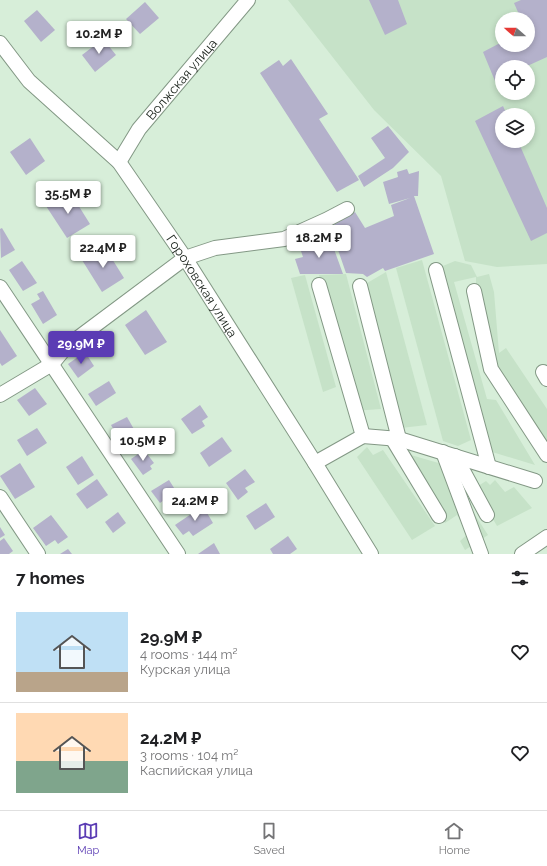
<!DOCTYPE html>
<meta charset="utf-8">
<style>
:root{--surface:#fff;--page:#f6f6f6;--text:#202124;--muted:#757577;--line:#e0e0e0;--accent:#5b3cb4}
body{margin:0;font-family:Raleway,sans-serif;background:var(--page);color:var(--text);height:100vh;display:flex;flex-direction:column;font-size:15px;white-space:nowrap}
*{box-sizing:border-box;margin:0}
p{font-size:13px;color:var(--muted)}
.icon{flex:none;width:22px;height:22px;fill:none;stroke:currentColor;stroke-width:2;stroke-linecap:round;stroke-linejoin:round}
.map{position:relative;height:554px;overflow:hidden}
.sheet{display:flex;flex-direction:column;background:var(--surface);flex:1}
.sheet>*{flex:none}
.needle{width:26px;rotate:290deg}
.controls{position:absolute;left:495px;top:12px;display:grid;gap:8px}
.controls a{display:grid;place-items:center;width:40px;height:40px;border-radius:50%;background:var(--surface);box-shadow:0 2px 6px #0003;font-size:20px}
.price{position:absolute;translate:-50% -34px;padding:0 9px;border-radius:4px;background:#fff;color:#222;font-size:13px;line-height:26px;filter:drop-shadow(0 1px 2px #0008)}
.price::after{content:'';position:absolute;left:50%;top:24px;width:12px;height:9px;margin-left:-6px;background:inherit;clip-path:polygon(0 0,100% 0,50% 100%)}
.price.active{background:var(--accent);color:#fff}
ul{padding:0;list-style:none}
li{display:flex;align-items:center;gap:12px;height:100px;padding:0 16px}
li+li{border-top:1px solid var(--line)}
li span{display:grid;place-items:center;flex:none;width:112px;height:80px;border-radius:0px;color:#555}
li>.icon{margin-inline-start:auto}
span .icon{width:48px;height:48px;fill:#fffc;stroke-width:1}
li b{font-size:17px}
h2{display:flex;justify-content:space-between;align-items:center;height:48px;padding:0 16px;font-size:17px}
.dock{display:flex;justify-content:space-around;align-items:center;height:56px;border-top:1px solid var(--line);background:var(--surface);font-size:11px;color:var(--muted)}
.dock a{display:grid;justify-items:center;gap:2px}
.dock .active{color:var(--accent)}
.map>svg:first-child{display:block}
.built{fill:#c6e2c8;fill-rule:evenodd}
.building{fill:#b4b1cb}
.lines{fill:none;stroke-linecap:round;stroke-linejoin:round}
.minor-casing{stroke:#839885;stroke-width:16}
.minor{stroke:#fff;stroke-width:14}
.labels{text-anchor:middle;stroke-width:3;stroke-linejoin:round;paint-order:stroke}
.street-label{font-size:13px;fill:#171f18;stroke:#d7eed9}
</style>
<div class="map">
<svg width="547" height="554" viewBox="0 0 547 554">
<rect width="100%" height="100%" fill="#d7eed9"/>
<!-- built -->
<g class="built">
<path d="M 288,0 L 547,0 L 547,264 L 497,267 L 465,261 L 441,176 L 374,110 ZM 502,19 L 528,19 L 528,45 L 502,45 ZM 502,67 L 528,67 L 528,93 L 502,93 ZM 502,115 L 528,115 L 528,141 L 502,141 Z"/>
<path d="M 422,260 L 471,440 L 458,446 L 443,441 L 396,268 Z"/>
<path d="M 455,261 L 471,265 L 477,277 L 489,274 L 494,292 L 499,353 L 506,348 L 547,409 L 547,452 L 492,367 L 476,297 L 476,277 L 454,282 L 487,399 L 496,400 L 535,465 L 489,451 L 438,268 Z"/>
<path d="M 386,272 L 427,425 L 401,428 L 362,286 Z"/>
<path d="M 346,274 L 381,409 L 353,411 L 319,275 Z"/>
<path d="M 305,275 L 336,387 L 323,392 L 291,278 Z"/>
<path d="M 367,447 L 373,455 L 383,450 L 435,526 L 412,540 L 357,457 Z"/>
<path d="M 404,453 L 442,464 L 488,535 L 465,550 L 460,541 L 470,532 L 457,515 L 445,523 Z"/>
<path d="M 495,480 L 505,492 L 514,487 L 532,508 L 497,526 L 475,488 L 486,481 L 490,485 Z"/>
</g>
<!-- building -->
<g class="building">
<path d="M 369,0 L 398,0 L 407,24 L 385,35 Z"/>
<path d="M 521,0 L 547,0 L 547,57 L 525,67 L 502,67 L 502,78 L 495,81 L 483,52 L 502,42 L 502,45 L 528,45 L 528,19 L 521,19 L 514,3 Z"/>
<path d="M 145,2 L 159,18 L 140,34 L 126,19 Z"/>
<path d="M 37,10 L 55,30 L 41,42 L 24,21 Z"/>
<path d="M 103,39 L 116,55 L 95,72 L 82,55 Z"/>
<path d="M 291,59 L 328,114 L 319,119 L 359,180 L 337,192 L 260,73 L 279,60 L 283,66 Z"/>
<path d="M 503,106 L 507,115 L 502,115 L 502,141 L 518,141 L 547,208 L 547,233 L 531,241 L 475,121 Z"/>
<path d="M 388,126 L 409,152 L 393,168 L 364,187 L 358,176 L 385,158 L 371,138 Z"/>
<path d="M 30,138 L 45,161 L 26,175 L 10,152 Z"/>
<path d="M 407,169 L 409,174 L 419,171 L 418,196 L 414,196 L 434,254 L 385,271 L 383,268 L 367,277 L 363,274 L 346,273 L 337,247 L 342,243 L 332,226 L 355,212 L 365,228 L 394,216 L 391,205 L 410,198 L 389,204 L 383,182 L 398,177 L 397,172 Z"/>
<path d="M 70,192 L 90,224 L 67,238 L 46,206 Z"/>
<path d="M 2,228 L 15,250 L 1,258 L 0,229 Z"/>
<path d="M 330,238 L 343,274 L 300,274 L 295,259 L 303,257 L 300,248 Z"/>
<path d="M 104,246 L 124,278 L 102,292 L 82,260 Z"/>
<path d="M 22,261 L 37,283 L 23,291 L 9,270 Z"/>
<path d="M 43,291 L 57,315 L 43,324 L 31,304 L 40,299 L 37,294 Z"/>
<path d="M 146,310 L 167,342 L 145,355 L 125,325 Z"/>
<path d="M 0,330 L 17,356 L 2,366 L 0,363 Z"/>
<path d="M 85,352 L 94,366 L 78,378 L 68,364 Z"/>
<path d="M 109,381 L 116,393 L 96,406 L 88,394 Z"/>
<path d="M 35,388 L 47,404 L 29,416 L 17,400 Z"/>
<path d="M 200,405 L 208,417 L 202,421 L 205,426 L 192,434 L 181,419 Z"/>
<path d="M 127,417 L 135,431 L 119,439 L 111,425 Z"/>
<path d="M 37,428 L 47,443 L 27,456 L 17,440 Z"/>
<path d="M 222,437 L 232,451 L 209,467 L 200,453 Z"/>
<path d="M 144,450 L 154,463 L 150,466 L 152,469 L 143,475 L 131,459 Z"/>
<path d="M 82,456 L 94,475 L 78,485 L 66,467 Z"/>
<path d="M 20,463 L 35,487 L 15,499 L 0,476 Z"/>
<path d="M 245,469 L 255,482 L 245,488 L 248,492 L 238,500 L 226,483 Z"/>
<path d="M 97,479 L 108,495 L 87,509 L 76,494 Z"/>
<path d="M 169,480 L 176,491 L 160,503 L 151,491 Z"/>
<path d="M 266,503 L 275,517 L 255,530 L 246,516 Z"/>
<path d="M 203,506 L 213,523 L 193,536 L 189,531 L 183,535 L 175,525 Z"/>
<path d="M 118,512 L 126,523 L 113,533 L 105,522 Z"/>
<path d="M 51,515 L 68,537 L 58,544 L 55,540 L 46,546 L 33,528 Z"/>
<path d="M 0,527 L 5,535 L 0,538 Z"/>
<path d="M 288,536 L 297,549 L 290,554 L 273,554 L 270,549 Z"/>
<path d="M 4,538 L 13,551 L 9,554 L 0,554 L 0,541 Z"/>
<path d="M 214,543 L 220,554 L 198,554 Z"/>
<path d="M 68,549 L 72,554 L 60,554 Z"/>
</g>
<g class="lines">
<defs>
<g id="minor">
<path id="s1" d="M 0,43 L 29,81 L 119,162 L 185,258 L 315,463 L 371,554"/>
<path id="s2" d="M 119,162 L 139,129 L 248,0"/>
<path d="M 436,270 L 489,467"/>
<path d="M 360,286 L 399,439"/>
<path d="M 0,287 L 178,554"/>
<path d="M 474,291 L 491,369 L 547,455"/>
<path d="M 543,372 L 547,379"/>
<path d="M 0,395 L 52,364 L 66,347 L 185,258 L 215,248 L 284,239 L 326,220 L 347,209"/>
<path d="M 363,436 L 399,439 L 535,481"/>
<path d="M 392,438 L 439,516"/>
<path d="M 443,452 L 481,554"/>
<path d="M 455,456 L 487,515"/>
<path d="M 315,463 L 363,436 L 319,285"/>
<path d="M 0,497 L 38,554"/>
<path d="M 522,554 L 547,537"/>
</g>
</defs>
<!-- minor casing -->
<use href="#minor" class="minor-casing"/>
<!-- minor -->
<use href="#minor" class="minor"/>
</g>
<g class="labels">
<!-- street labels -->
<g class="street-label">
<text dy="5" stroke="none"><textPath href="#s2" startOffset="104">Волжская улица</textPath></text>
<text dy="5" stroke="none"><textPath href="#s1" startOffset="318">Гороховская улица</textPath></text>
</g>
</g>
</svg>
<div class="controls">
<a><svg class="needle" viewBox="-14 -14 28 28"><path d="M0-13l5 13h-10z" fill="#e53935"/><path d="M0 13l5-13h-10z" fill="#757577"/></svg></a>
<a><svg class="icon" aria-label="locate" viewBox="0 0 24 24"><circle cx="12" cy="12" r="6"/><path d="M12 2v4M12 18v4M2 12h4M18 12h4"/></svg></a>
<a><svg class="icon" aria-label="layers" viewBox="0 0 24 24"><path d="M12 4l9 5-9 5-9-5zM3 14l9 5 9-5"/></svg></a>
</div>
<b class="price" style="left:99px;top:55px">10.2M ₽</b>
<b class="price" style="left:68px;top:215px">35.5M ₽</b>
<b class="price" style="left:319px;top:259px">18.2M ₽</b>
<b class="price" style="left:103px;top:269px">22.4M ₽</b>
<b class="price active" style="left:81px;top:365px">29.9M ₽</b>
<b class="price" style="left:143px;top:462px">10.5M ₽</b>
<b class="price" style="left:195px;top:522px">24.2M ₽</b>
</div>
<section class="sheet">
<h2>7 homes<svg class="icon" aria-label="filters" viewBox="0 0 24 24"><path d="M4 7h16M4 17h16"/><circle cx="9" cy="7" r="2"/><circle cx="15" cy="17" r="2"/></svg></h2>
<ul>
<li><span style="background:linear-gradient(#bfe0f5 75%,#b9a48a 0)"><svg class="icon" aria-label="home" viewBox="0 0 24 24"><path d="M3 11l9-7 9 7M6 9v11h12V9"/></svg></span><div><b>29.9M ₽</b><p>4 rooms · 144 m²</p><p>Курская улица</p></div><svg class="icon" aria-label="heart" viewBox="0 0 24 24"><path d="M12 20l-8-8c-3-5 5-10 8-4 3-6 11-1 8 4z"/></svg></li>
<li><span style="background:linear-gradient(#ffd9b3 60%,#7fa58c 0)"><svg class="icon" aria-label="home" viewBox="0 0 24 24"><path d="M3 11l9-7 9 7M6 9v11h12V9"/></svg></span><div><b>24.2M ₽</b><p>3 rooms · 104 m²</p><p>Каспийская улица</p></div><svg class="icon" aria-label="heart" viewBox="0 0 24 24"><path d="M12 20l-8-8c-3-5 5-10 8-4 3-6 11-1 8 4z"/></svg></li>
</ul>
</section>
<nav class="dock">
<a class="active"><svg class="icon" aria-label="map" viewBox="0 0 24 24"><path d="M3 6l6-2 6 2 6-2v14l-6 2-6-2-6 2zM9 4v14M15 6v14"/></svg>Map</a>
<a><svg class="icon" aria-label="saved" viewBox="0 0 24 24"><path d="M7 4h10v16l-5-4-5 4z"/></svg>Saved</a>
<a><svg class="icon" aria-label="home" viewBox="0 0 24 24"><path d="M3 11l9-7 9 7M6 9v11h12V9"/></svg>Home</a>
</nav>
